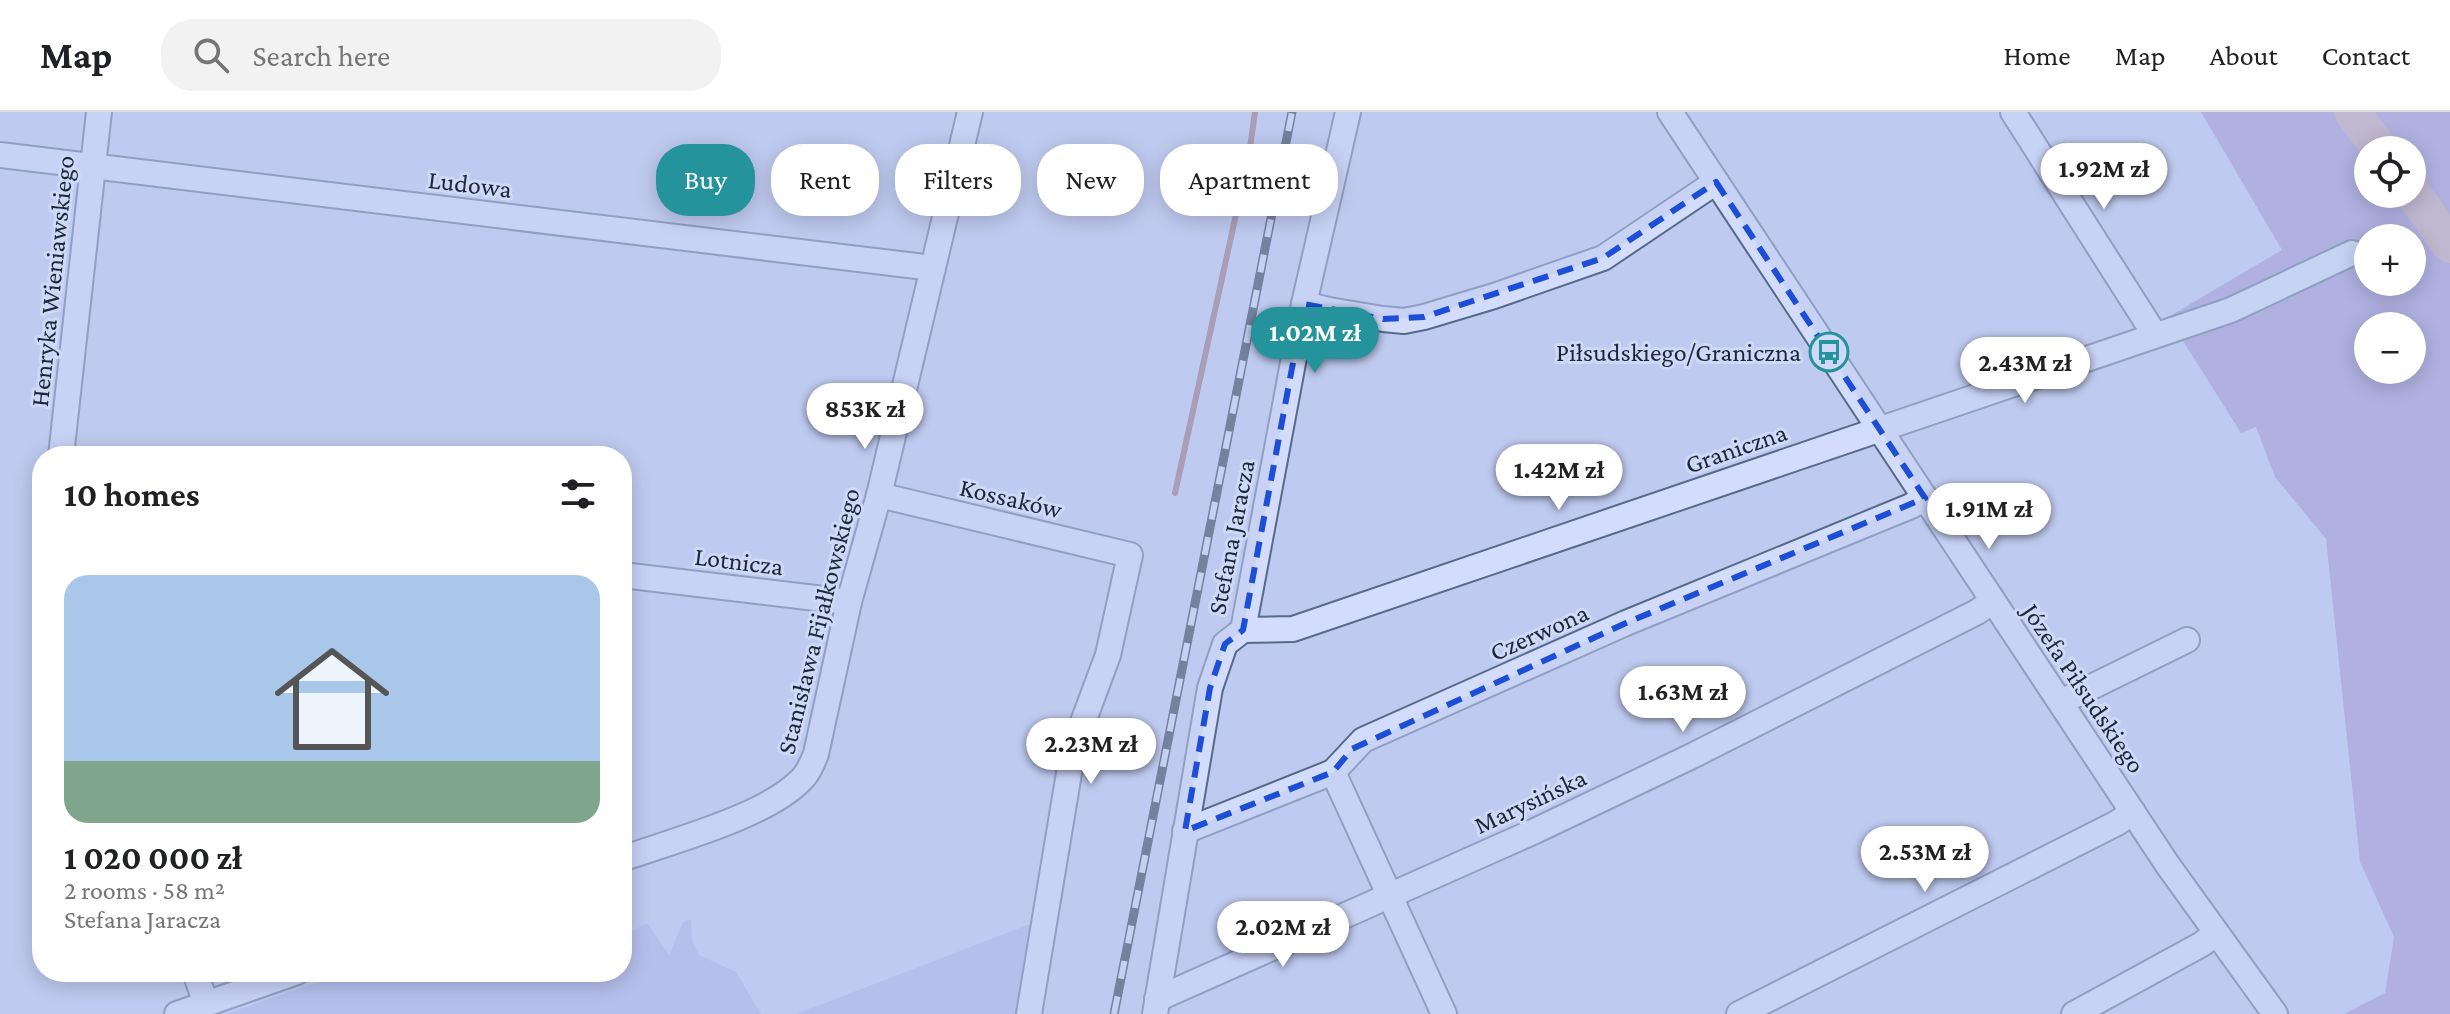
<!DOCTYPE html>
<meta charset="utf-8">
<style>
:root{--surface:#fff;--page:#f2f2f2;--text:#202124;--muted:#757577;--line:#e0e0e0;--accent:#24939c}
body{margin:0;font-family:"Crimson Pro",serif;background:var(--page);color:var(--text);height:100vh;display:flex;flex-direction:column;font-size:30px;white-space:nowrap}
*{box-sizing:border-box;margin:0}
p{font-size:26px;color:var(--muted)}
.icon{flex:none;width:44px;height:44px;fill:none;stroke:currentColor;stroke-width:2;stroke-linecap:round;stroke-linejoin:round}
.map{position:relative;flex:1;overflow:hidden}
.drawer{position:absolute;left:32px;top:334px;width:600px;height:536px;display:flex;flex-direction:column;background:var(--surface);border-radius:32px;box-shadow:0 4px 20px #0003}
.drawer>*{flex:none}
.top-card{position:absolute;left:656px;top:32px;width:760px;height:72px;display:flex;gap:16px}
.tools{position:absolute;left:2354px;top:24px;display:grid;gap:16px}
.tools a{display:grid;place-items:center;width:72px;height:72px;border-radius:50%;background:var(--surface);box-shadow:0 4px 20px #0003;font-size:40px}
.price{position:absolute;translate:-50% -68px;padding:0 18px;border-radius:28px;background:#fff;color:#222;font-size:26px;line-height:52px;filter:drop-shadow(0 2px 4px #0008)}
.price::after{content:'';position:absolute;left:50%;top:48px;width:24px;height:18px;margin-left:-12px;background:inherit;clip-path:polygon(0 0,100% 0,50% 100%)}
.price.current{background:var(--accent);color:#fff}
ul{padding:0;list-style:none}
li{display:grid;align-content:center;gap:16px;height:424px;padding:0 32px}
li+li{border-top:2px solid var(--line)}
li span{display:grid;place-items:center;height:248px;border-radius:24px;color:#555}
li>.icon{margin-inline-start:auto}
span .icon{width:144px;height:144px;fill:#fffc;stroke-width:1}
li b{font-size:34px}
h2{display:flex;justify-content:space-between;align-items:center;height:96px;padding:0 32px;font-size:34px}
.pill{padding:0 28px;border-radius:32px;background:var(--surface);box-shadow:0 4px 20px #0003;font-size:28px;line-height:72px}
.pill.current{background:var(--accent);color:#fff}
header{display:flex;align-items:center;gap:48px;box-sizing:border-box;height:112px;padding:0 40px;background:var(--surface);border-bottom:2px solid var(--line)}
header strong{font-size:38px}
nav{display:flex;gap:44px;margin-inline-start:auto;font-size:28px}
.search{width:560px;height:72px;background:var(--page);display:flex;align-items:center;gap:20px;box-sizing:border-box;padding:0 28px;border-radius:32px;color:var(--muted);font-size:30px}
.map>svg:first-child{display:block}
.farmland{fill:#acb1e6}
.green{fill:#9e93ce;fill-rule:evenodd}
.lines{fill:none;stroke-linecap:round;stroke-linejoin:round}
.stream{stroke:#906970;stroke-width:6}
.river{stroke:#c2a3a9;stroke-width:36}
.minor-casing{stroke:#576a8a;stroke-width:28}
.minor{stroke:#d3dcfa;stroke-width:24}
.rail-casing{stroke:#1c2838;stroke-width:9}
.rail{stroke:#cfd8f7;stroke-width:6;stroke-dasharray:18;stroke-linecap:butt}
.marked{fill:none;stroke:#1d4ed8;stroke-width:6;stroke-dasharray:16 10;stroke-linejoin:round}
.labels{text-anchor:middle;stroke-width:6;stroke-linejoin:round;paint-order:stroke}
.street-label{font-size:26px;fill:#1c2838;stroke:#cfd8f7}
.poi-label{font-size:26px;fill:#1c2838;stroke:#cfd8f7;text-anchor:end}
</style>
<header>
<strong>Map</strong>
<div class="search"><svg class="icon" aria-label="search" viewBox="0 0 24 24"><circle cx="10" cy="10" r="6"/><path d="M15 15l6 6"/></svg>Search here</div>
<nav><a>Home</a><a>Map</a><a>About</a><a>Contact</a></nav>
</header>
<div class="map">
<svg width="2450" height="902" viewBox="0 0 2450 902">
<rect width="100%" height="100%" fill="#bfcaf0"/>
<!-- farmland -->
<g class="farmland">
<path d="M 691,807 L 692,829 L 699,843 L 736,860 L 761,902 L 225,902 L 348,860 L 622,860 L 622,833 L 625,823 L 647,811 L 669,843 L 683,810 Z"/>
<path d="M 1035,810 L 1018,902 L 796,902 L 864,876 Z"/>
</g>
<!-- green -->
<path class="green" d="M 2201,0 L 2450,0 L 2450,902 L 2344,902 L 2385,881 L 2394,825 L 2360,750 L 2326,427 L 2275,365 L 2256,315 L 2241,321 L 2168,205 L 2282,138 ZM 2368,38 L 2412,38 L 2412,82 L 2368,82 ZM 2368,126 L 2412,126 L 2412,170 L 2368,170 ZM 2368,214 L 2412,214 L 2412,258 L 2368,258 Z"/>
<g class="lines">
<!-- stream -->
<path class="stream" d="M 1175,381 L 1249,43 L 1255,0"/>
<!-- river -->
<g class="river">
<path d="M 2352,0 L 2381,38"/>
<path d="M 2412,80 L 2450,133"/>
</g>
<defs>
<g id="minor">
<path d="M 1670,0 L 2167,752 L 2275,902"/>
<path d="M 2013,0 L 2155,223"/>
<path d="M 0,43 L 933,156"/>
<path d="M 1304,192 L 1329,198 L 1383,207 L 1404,209 L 1424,205 L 1494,184 L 1603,146 L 1716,70"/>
<path d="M 61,344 L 99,0"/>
<path d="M 879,383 L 1130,443 L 1108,543 L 1073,637 L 1029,902"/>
<path d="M 622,463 L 849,490"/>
<path d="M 1243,518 L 1293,517 L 2175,217 L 2231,198 L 2352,141"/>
<path d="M 2061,590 L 2187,528"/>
<path d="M 1333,660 L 1444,902"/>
<path d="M 1185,719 L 1333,660 L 1363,628 L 1626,511 L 1911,394 L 1925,386"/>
<path d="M 622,747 C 672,729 764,705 800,669 C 808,662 812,652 816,642 L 849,490 L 879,383 L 970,0"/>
<path d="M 195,860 L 206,892"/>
<path d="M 1157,887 L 1535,719 L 1692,644 L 1977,500 L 1993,489"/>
<path d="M 177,902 L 297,860"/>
<path d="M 1155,902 L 1210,576 L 1225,532 L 1243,518 L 1304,192 L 1348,0"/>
<path d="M 1739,902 L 2117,711 L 2133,700"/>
<path d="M 2074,902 L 2202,832 L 2216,821"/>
</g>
</defs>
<!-- minor casing -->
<use href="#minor" class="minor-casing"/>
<!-- minor -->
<use href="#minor" class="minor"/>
<defs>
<path id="rail" d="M 1114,902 L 1292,0"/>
</defs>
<!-- rail casing -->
<use href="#rail" class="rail-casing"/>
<!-- rail -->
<use href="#rail" class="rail"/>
</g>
<!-- marked area -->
<path d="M0 0H2450V902H0ZM 1716,70 L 1925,386 L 1626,511 L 1352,637 L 1333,660 L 1185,719 L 1210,576 L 1225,532 L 1243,518 L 1304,192 L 1383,207 L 1424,205 L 1603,146 Z" fill="#bfcaf0" fill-opacity=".55" fill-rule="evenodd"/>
<path class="marked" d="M 1716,70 L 1925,386 L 1626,511 L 1352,637 L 1333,660 L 1185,719 L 1210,576 L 1225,532 L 1243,518 L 1304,192 L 1383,207 L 1424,205 L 1603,146 Z"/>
<!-- icons -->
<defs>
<symbol id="bus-ring" viewBox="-11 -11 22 22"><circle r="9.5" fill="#cfd8f7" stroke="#24939c" stroke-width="1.5"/><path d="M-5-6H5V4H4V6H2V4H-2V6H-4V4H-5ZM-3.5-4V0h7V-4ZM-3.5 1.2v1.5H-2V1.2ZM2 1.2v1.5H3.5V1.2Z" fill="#24939c"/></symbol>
</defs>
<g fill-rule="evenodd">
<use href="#bus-ring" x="1807" y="218" width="44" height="44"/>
</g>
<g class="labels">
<!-- street labels -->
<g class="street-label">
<text transform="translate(470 72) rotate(7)" y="9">Ludowa</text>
<text transform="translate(52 169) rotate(-84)" y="9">Henryka Wieniawskiego</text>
<text transform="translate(1736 336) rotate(-19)" y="9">Graniczna</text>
<text transform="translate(1011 386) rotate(13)" y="9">Kossaków</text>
<text transform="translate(1231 425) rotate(-79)" y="9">Stefana Jaracza</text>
<text transform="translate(739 449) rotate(7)" y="9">Lotnicza</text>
<text transform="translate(818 509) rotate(-76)" y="9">Stanisława Fijałkowskiego</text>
<text transform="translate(1539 520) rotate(-24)" y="9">Czerwona</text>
<text transform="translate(2084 576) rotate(56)" y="9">Józefa Piłsudskiego</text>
<text transform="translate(1530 689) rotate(-25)" y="9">Marysińska</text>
</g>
<!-- poi labels -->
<g class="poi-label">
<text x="1801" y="249">Piłsudskiego/Graniczna</text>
</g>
</g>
</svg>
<div class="tools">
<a><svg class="icon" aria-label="locate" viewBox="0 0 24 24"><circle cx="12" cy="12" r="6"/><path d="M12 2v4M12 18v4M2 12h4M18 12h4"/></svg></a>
<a>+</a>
<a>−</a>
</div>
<b class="price" style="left:2104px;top:99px">1.92M zł</b>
<b class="price current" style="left:1315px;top:263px">1.02M zł</b>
<b class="price" style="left:2025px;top:293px">2.43M zł</b>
<b class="price" style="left:865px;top:339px">853K zł</b>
<b class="price" style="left:1559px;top:400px">1.42M zł</b>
<b class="price" style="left:1989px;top:439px">1.91M zł</b>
<b class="price" style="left:1683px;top:622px">1.63M zł</b>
<b class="price" style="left:1091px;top:674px">2.23M zł</b>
<b class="price" style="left:1925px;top:782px">2.53M zł</b>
<b class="price" style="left:1283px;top:857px">2.02M zł</b>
<div class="top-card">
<a class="pill current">Buy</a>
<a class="pill">Rent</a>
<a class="pill">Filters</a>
<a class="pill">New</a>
<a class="pill">Apartment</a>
</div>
<section class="drawer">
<h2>10 homes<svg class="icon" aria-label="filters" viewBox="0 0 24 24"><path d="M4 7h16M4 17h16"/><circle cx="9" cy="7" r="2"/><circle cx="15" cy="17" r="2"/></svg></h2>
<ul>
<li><span style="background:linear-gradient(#a9c7e8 75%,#7fa58c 0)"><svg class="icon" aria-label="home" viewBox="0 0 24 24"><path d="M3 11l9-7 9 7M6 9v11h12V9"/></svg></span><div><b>1 020 000 zł</b><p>2 rooms · 58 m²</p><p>Stefana Jaracza</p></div></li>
</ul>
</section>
</div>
